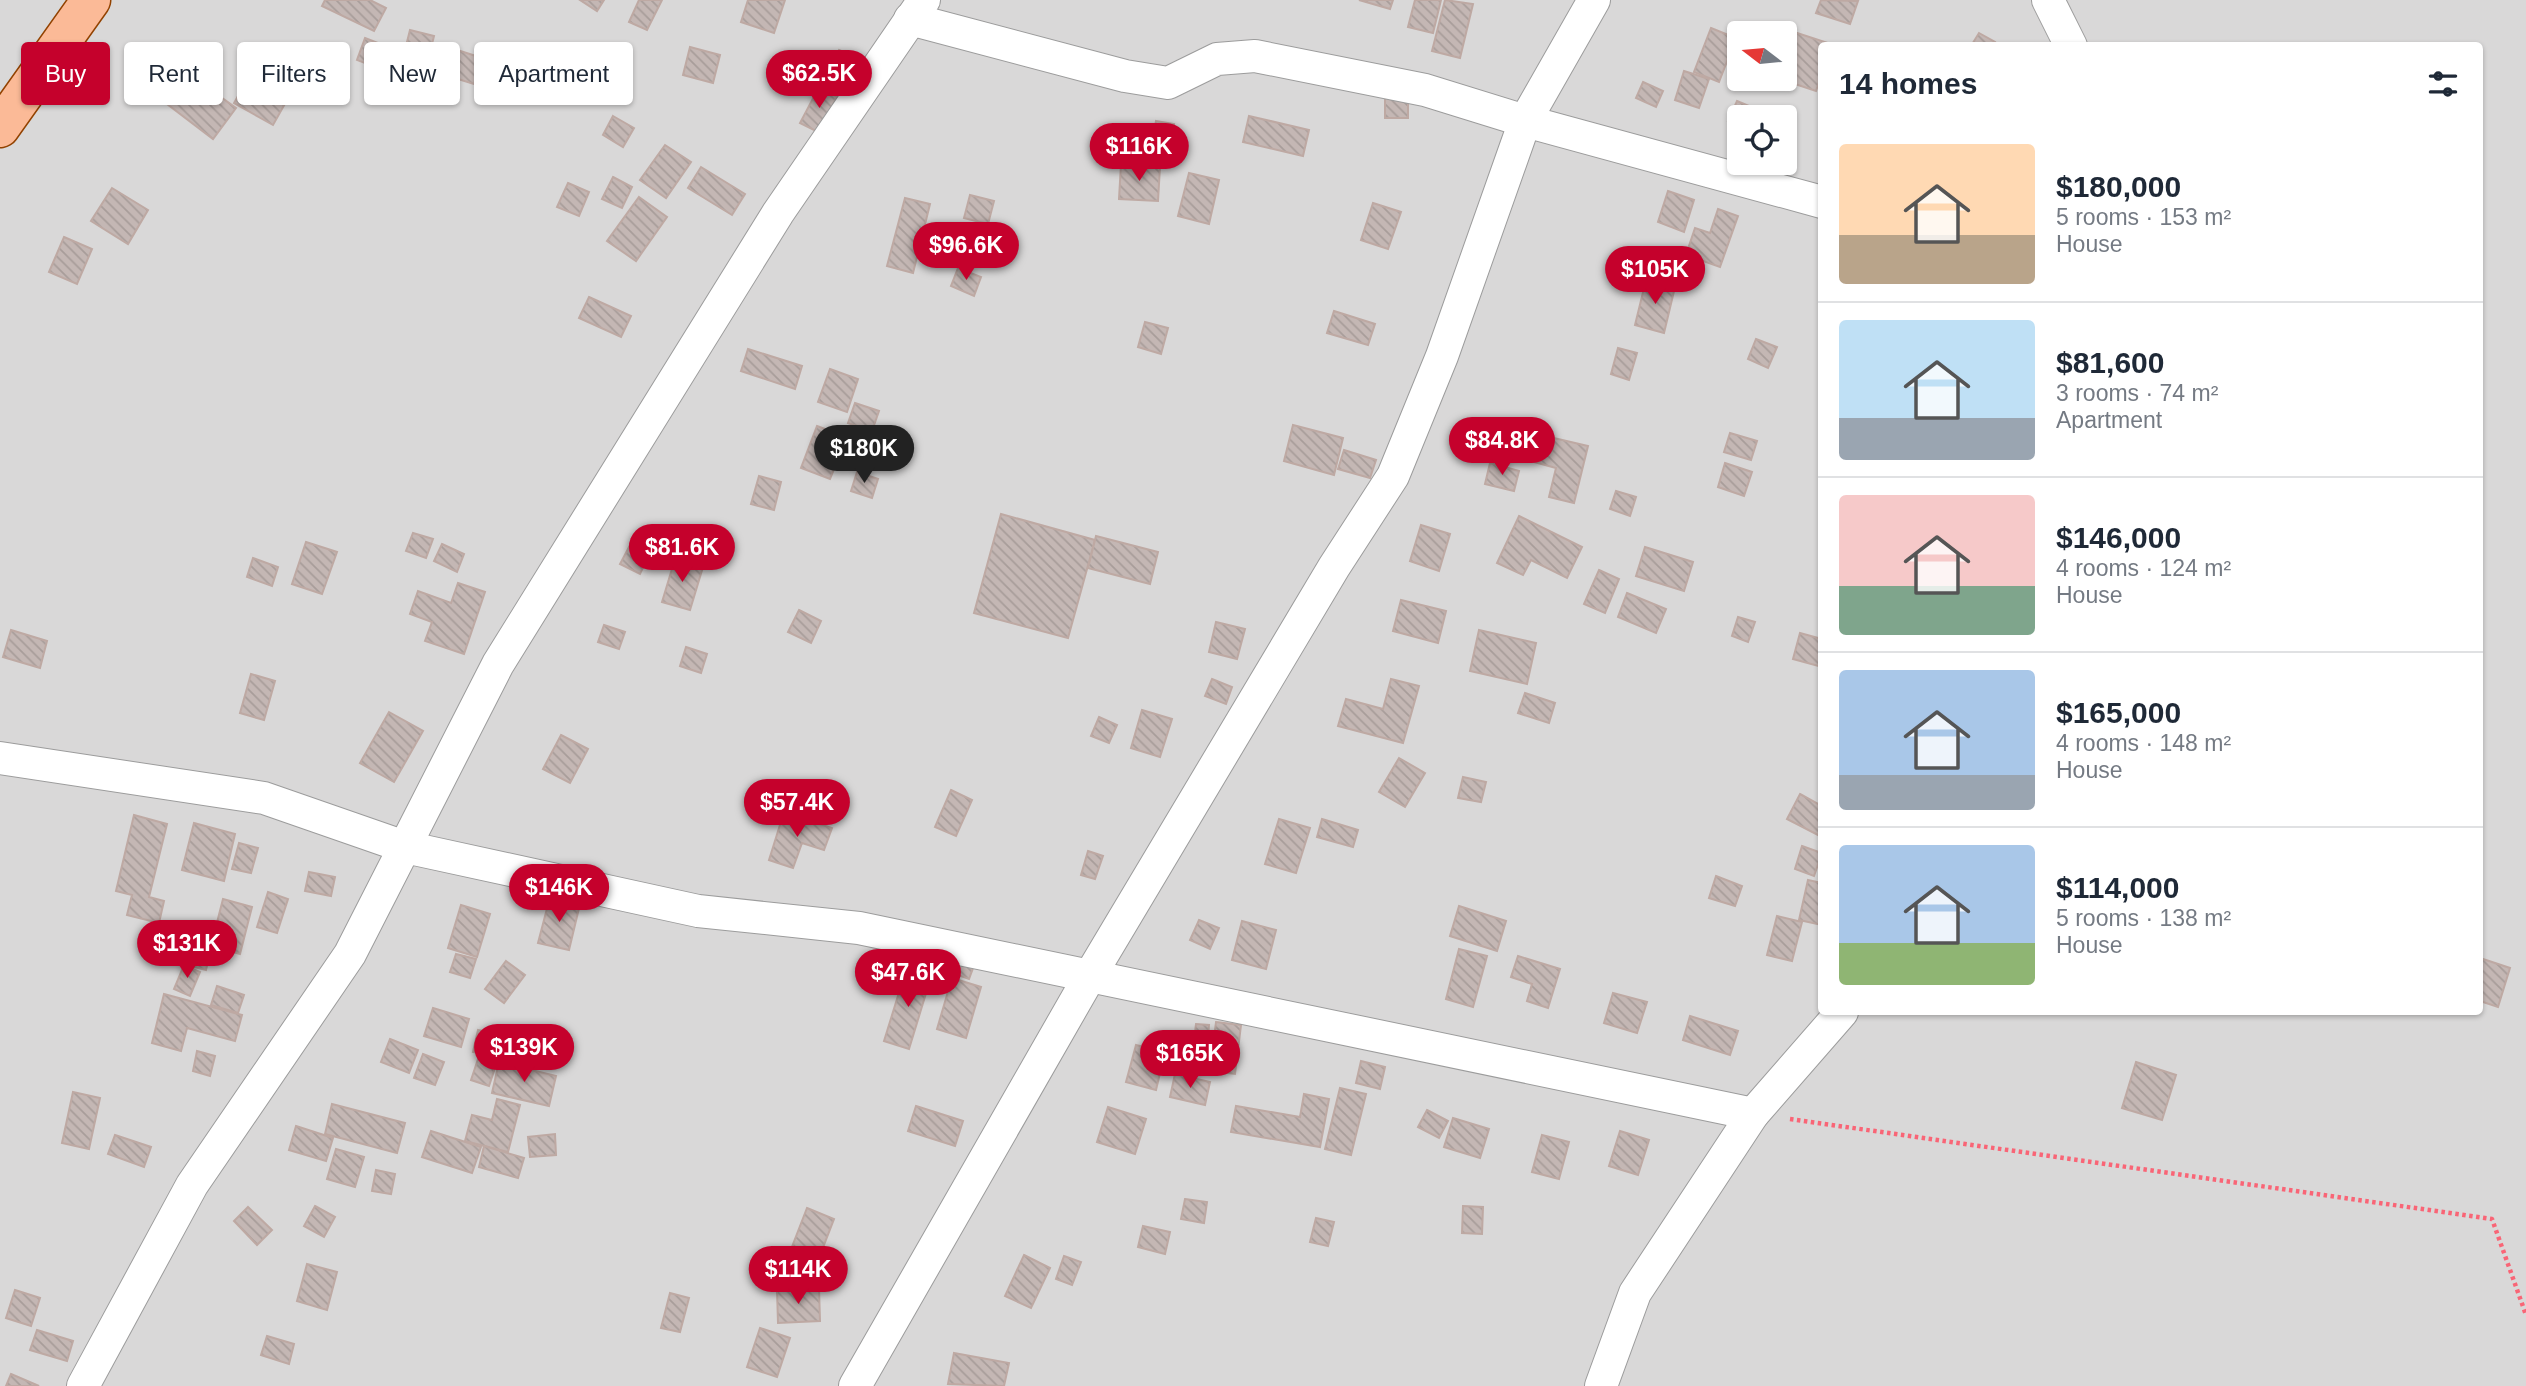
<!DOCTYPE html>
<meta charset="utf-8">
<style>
:root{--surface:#fff;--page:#f6f6f7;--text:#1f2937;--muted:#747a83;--line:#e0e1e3;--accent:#c5012c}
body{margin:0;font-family:Arial,sans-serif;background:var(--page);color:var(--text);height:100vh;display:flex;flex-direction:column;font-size:26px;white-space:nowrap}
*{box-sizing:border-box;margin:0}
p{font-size:23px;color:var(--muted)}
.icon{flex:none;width:38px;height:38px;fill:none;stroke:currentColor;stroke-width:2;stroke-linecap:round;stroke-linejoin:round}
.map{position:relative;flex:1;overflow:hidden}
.drawer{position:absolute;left:1818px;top:42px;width:665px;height:973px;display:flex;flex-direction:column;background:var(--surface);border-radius:7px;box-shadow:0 2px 5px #0004}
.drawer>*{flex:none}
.banner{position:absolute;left:21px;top:42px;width:665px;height:63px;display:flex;gap:14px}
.needle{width:46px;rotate:286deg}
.fabs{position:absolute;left:1727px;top:21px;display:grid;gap:14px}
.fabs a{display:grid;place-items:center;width:70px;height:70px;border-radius:7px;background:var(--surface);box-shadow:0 2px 5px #0004;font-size:35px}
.price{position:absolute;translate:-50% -60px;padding:0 16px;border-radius:24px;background:var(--accent);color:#fff;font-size:23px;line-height:46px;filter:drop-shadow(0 2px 4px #0008)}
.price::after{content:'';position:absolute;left:50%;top:42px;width:21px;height:16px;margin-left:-10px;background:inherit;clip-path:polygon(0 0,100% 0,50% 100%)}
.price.on{background:#222;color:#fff}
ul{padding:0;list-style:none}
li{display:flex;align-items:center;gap:21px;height:175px;padding:0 21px}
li+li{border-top:2px solid var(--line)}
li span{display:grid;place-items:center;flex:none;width:196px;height:140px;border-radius:7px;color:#555}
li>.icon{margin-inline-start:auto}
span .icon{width:84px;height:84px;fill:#fffc;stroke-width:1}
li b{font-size:30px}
h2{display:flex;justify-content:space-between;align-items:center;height:84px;padding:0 21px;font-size:30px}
.pill{padding:0 24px;border-radius:7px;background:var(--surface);box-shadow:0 2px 5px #0004;font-size:24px;line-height:63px}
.pill.on{background:var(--accent);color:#fff}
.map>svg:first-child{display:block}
.residential{fill:#d9d8d8;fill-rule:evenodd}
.building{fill:url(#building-back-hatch);stroke:#bea9a3;stroke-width:2}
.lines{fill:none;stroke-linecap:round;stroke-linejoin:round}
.minor-casing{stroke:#9c9c9c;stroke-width:34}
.primary-casing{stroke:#924200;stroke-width:41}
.path{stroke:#f96576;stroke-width:4.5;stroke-dasharray:3.5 3.5;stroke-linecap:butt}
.minor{stroke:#fff;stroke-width:32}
.primary{stroke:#fbba97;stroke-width:38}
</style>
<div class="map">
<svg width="2526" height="1386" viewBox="0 0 2526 1386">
<defs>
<pattern id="building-back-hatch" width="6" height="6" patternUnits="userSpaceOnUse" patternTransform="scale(1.75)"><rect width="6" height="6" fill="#c4b7b4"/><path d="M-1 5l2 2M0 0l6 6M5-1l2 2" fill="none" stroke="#a89d9a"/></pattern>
</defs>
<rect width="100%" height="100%" fill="#ede6e0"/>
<!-- residential -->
<path class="residential" d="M 0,0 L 2526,0 L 2526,1386 L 0,1386 ZM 1740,33 L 1785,33 L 1785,79 L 1740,79 ZM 1822,46 L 2480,46 L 2480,1012 L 1822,1012 ZM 1740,117 L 1785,117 L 1785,163 L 1740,163 Z"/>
<!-- building -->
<g class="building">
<path d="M 325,0 L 370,0 L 386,8 L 374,31 L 322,6 Z"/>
<path d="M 580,0 L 604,0 L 597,11 Z"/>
<path d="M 639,0 L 662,0 L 647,30 L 629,22 Z"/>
<path d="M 748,0 L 785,0 L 774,33 L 741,22 Z"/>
<path d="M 1359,0 L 1393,0 L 1390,9 Z"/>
<path d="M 1415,0 L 1441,0 L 1433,33 L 1408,27 Z"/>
<path d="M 1445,0 L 1473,4 L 1460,58 L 1432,51 Z"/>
<path d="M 1821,0 L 1858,1 L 1850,24 L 1816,13 Z"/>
<path d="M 1711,28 L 1736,38 L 1719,82 L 1694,72 Z"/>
<path d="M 410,30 L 434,36 L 429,56 L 405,50 Z"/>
<path d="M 1791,31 L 1831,44 L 1822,46 L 1822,73 L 1816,91 L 1780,79 L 1785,79 L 1785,50 Z"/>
<path d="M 1979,33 L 1995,42 L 1993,46 L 1971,46 Z"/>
<path d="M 365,38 L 391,48 L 383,70 L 357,60 Z"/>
<path d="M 690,47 L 720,55 L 713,83 L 683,75 Z"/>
<path d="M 451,48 L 482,58 L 474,84 L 442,74 Z"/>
<path d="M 839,50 L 860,59 L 844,96 L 823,87 Z"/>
<path d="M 1684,71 L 1709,79 L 1699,108 L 1675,100 Z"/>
<path d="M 189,74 L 236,108 L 213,139 L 167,104 Z"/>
<path d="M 247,80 L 286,102 L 273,125 L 234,103 Z"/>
<path d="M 1643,82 L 1663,91 L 1656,107 L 1636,98 Z"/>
<path d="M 819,87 L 837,97 L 818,132 L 800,123 Z"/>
<path d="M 1408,94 L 1408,118 L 1385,118 L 1385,95 Z"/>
<path d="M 1737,101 L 1773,116 L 1772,117 L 1740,117 L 1740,126 L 1728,121 Z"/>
<path d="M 613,116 L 634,128 L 623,147 L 603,135 Z"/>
<path d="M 1249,116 L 1309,130 L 1303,156 L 1243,142 Z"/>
<path d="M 1156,121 L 1174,124 L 1169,153 L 1151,150 Z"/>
<path d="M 665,145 L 691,162 L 666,198 L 640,180 Z"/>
<path d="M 1121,164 L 1160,167 L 1158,201 L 1119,199 Z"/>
<path d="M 701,167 L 745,194 L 732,215 L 688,188 Z"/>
<path d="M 1189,173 L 1219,180 L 1209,224 L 1178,216 Z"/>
<path d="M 613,177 L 632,187 L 622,208 L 602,199 Z"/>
<path d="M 568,183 L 589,192 L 579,216 L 557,207 Z"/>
<path d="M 112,188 L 148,210 L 128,244 L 91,221 Z"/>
<path d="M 1668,191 L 1694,200 L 1684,232 L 1658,222 Z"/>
<path d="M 970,195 L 994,201 L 988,224 L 964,218 Z"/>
<path d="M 639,197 L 667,217 L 636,261 L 607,241 Z"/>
<path d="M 905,198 L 930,204 L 913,273 L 887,266 Z"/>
<path d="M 1373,203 L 1401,212 L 1388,249 L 1361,240 Z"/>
<path d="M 1718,209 L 1738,216 L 1720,267 L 1686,255 L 1695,228 L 1710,233 Z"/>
<path d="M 64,237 L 92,249 L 77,284 L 49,272 Z"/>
<path d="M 958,268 L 981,277 L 974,296 L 951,286 Z"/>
<path d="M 1646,280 L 1675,287 L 1664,333 L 1635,325 Z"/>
<path d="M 589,297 L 631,316 L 621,337 L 579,318 Z"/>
<path d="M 1334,311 L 1375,324 L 1368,345 L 1327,333 Z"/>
<path d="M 1145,322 L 1168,328 L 1161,354 L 1138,347 Z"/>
<path d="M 1756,339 L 1777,347 L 1768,368 L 1748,359 Z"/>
<path d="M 1618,348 L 1637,353 L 1629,380 L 1611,374 Z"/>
<path d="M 748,349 L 802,366 L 795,389 L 741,371 Z"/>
<path d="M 830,369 L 858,379 L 847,412 L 818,402 Z"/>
<path d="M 855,403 L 879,411 L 872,431 L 848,423 Z"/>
<path d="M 1293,425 L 1343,438 L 1334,475 L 1284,461 Z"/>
<path d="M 817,426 L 847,437 L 830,479 L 801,468 Z"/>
<path d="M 1730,433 L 1757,441 L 1751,460 L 1724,452 Z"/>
<path d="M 1541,435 L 1588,446 L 1574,503 L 1549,497 L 1556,468 L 1534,462 Z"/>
<path d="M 1344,450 L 1376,460 L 1370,478 L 1338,469 Z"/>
<path d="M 1490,463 L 1519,471 L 1514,491 L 1485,484 Z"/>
<path d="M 1725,463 L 1752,472 L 1744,496 L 1718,487 Z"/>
<path d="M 857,472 L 878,479 L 872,498 L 851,491 Z"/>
<path d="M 759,476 L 781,482 L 774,510 L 751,504 Z"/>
<path d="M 1616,491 L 1636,497 L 1630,516 L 1610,509 Z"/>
<path d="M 1001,514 L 1095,540 L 1068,638 L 974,613 Z"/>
<path d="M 1519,516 L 1582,547 L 1567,578 L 1531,560 L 1523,575 L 1497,563 Z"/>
<path d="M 1421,525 L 1450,534 L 1439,571 L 1410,561 Z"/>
<path d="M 413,533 L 433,539 L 426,558 L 406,551 Z"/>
<path d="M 1096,536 L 1158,552 L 1150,584 L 1088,568 Z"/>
<path d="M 306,542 L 337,552 L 322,594 L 292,584 Z"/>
<path d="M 442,544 L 464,554 L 457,572 L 434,561 Z"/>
<path d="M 630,545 L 649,555 L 640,574 L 620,564 Z"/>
<path d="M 1645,547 L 1693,562 L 1684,591 L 1636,576 Z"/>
<path d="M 253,558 L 278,567 L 272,586 L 247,577 Z"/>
<path d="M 675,559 L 703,567 L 690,610 L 662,602 Z"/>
<path d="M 1599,570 L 1619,579 L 1605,613 L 1584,604 Z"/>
<path d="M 458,583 L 485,592 L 464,654 L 425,641 L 432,622 L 410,614 L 418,591 L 451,603 Z"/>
<path d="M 1627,593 L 1666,609 L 1656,633 L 1618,617 Z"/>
<path d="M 1401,600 L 1446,611 L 1438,643 L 1393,631 Z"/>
<path d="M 799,610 L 821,621 L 811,643 L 788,632 Z"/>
<path d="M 1738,617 L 1755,622 L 1748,642 L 1732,636 Z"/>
<path d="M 1216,622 L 1245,629 L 1237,659 L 1209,652 Z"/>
<path d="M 604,625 L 625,632 L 619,649 L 598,642 Z"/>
<path d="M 11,630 L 47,641 L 40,668 L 3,657 Z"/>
<path d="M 1479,630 L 1536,643 L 1527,684 L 1470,671 Z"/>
<path d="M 1800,633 L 1822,639 L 1822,667 L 1793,659 Z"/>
<path d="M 686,647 L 707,654 L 701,673 L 680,666 Z"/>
<path d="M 251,674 L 275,681 L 264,720 L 240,713 Z"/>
<path d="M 1212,679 L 1232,687 L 1226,704 L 1205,696 Z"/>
<path d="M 1391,679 L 1419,686 L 1403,743 L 1338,726 L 1346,699 L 1383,709 Z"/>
<path d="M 1525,693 L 1555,703 L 1549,723 L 1518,713 Z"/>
<path d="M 1142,710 L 1172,719 L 1160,757 L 1131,748 Z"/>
<path d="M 389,712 L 423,731 L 394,782 L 360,763 Z"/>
<path d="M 1099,717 L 1117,725 L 1109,743 L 1091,736 Z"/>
<path d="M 561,735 L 588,749 L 570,783 L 543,769 Z"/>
<path d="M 1399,758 L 1425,773 L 1405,807 L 1379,792 Z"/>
<path d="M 1463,777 L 1486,782 L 1481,802 L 1458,798 Z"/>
<path d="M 824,787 L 840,794 L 832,814 L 815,808 Z"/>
<path d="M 951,790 L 972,800 L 956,836 L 935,827 Z"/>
<path d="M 1800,794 L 1822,806 L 1822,837 L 1787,819 Z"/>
<path d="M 784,812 L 832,828 L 824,850 L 802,843 L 793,868 L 769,860 Z"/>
<path d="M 134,815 L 167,824 L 149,897 L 164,901 L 159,923 L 127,915 L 132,895 L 116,891 Z"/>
<path d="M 1279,819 L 1310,828 L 1296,873 L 1265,864 Z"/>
<path d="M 1322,819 L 1358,830 L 1353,847 L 1317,837 Z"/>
<path d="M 194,823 L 235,834 L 224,881 L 182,870 Z"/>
<path d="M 239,843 L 258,848 L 251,873 L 232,869 Z"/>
<path d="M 1802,846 L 1822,853 L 1814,876 L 1795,869 Z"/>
<path d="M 1088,851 L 1103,856 L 1095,879 L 1081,875 Z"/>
<path d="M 309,872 L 335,877 L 331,896 L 305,891 Z"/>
<path d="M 1716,876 L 1742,886 L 1735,906 L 1709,898 Z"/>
<path d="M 1808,880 L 1822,883 L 1822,925 L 1799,920 Z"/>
<path d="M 268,892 L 288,899 L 277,933 L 257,927 Z"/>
<path d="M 550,897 L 580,904 L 569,950 L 538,943 Z"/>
<path d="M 223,899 L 252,907 L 240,954 L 211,946 Z"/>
<path d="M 461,905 L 490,914 L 477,957 L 448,948 Z"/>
<path d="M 1459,906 L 1506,921 L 1497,951 L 1450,936 Z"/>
<path d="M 1777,916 L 1802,922 L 1792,961 L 1767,955 Z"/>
<path d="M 1199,920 L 1219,928 L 1210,949 L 1190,940 Z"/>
<path d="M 1242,921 L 1276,930 L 1266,969 L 1232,960 Z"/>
<path d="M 149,933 L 211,949 L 206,970 L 144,954 Z"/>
<path d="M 1459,949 L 1487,956 L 1473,1007 L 1446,999 Z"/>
<path d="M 952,951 L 976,960 L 969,979 L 944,970 Z"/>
<path d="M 456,954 L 476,959 L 470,978 L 450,972 Z"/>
<path d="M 1518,956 L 1560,969 L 1548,1008 L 1527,1001 L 1532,984 L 1511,977 Z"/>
<path d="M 2480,958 L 2510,968 L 2498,1007 L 2480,1001 Z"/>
<path d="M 506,961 L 525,975 L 504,1003 L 485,989 Z"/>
<path d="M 184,965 L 200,972 L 190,996 L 174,989 Z"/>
<path d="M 906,970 L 931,977 L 909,1049 L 884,1041 Z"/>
<path d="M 952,978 L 981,987 L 966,1038 L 937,1029 Z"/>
<path d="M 217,986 L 244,995 L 238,1013 L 211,1005 Z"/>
<path d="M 1613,993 L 1647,1002 L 1637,1033 L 1604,1023 Z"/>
<path d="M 164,994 L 242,1015 L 235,1041 L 187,1028 L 181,1051 L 152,1043 Z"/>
<path d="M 433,1008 L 469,1019 L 461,1047 L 424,1036 Z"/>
<path d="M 1690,1016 L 1738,1031 L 1730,1055 L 1683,1040 Z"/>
<path d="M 1216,1022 L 1241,1025 L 1235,1074 L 1210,1071 Z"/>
<path d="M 1196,1024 L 1209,1025 L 1207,1050 L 1193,1049 Z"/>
<path d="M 478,1030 L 499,1034 L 495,1056 L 473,1052 Z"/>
<path d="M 390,1039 L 418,1050 L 409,1073 L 381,1062 Z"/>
<path d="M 1136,1045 L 1165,1052 L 1156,1090 L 1126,1082 Z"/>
<path d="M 197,1051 L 215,1056 L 210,1076 L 193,1071 Z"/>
<path d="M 423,1054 L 444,1062 L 435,1085 L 414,1078 Z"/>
<path d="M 479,1056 L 497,1062 L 489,1086 L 471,1080 Z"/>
<path d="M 1361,1061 L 1385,1067 L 1380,1089 L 1356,1083 Z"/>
<path d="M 499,1062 L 556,1076 L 549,1106 L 492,1093 Z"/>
<path d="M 2136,1062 L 2176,1075 L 2162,1120 L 2122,1108 Z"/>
<path d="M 1175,1074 L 1210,1082 L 1205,1105 L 1170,1097 Z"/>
<path d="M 1340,1088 L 1366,1094 L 1351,1155 L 1325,1149 Z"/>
<path d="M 73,1092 L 100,1098 L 89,1149 L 62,1143 Z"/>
<path d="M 1304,1094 L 1329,1099 L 1320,1147 L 1231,1132 L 1236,1106 L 1300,1117 Z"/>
<path d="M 497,1099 L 520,1105 L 508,1152 L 465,1141 L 472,1115 L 492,1120 Z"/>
<path d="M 332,1104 L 405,1123 L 397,1153 L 325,1134 Z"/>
<path d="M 916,1106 L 963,1121 L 955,1146 L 908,1131 Z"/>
<path d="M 1108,1107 L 1146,1119 L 1135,1154 L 1097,1142 Z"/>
<path d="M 1427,1110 L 1448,1121 L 1439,1138 L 1418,1127 Z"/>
<path d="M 1453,1118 L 1489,1129 L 1480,1158 L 1444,1147 Z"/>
<path d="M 296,1126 L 333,1138 L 326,1161 L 289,1150 Z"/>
<path d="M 431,1131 L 481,1147 L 472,1173 L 422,1157 Z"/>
<path d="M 1620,1131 L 1649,1140 L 1638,1175 L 1609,1166 Z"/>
<path d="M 555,1134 L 556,1155 L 530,1157 L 528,1137 Z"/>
<path d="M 115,1135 L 151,1147 L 144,1167 L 108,1154 Z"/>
<path d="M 1542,1135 L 1569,1142 L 1559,1179 L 1532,1172 Z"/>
<path d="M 484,1146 L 524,1158 L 518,1178 L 479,1167 Z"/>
<path d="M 336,1149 L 364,1157 L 355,1187 L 327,1179 Z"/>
<path d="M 376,1170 L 395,1174 L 391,1194 L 372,1191 Z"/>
<path d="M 1185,1199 L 1207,1202 L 1204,1223 L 1181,1219 Z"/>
<path d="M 315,1206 L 335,1217 L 324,1237 L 304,1226 Z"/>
<path d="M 1463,1206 L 1483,1207 L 1482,1234 L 1462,1233 Z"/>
<path d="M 248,1207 L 272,1230 L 257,1245 L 234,1221 Z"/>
<path d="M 807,1208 L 834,1219 L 812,1276 L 785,1265 Z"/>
<path d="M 1316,1218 L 1334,1222 L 1328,1246 L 1310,1242 Z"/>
<path d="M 1143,1226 L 1170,1232 L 1165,1254 L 1138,1247 Z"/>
<path d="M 1024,1255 L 1050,1268 L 1031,1308 L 1005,1296 Z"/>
<path d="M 1064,1256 L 1081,1262 L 1072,1285 L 1056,1279 Z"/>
<path d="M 307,1264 L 337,1272 L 327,1310 L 297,1301 Z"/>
<path d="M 819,1288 L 820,1321 L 778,1323 L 777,1290 Z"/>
<path d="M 15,1290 L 40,1298 L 31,1326 L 6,1318 Z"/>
<path d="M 670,1293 L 689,1298 L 680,1332 L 661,1328 Z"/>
<path d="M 760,1328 L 790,1338 L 777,1377 L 747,1367 Z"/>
<path d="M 37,1330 L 73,1341 L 67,1361 L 30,1350 Z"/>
<path d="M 267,1336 L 294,1344 L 289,1364 L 261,1355 Z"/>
<path d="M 954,1353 L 1009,1363 L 1004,1386 L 948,1384 Z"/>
<path d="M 11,1374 L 39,1386 L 6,1386 Z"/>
</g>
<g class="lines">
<defs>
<g id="minor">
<path d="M 2048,0 L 2071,46"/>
<path d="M 910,19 L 1125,76 L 1168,83 L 1217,59 L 1255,56 L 1425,90 L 1525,121 L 1822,202"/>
<path d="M 0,758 L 264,798 L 405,847 L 698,911 L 859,928 L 1753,1114"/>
<path d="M 83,1386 L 192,1185 L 350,954 L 498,664 L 778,213 L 924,0"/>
<path d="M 855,1386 L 1091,974 L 1334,567 L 1393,476 L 1442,356 L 1525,121 L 1594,0"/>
<path d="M 1601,1386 L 1635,1293 L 1753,1114 L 1842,1012"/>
</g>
<path id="primary" d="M 0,128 L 91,0"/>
</defs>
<!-- minor casing -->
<use href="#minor" class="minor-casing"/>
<!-- primary casing -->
<use href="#primary" class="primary-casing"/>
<!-- path -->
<path class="path" d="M 1790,1119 L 2492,1219 L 2526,1315"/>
<!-- minor -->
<use href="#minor" class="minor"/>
<!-- primary -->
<use href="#primary" class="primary"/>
</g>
</svg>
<div class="fabs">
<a><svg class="needle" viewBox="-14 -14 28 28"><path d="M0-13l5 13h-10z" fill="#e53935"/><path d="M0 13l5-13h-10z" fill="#747a83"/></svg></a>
<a><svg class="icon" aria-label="locate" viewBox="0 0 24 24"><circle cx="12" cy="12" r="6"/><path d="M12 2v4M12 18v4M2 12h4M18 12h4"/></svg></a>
</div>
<b class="price" style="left:819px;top:110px">$62.5K</b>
<b class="price" style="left:1139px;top:183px">$116K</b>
<b class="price" style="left:966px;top:282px">$96.6K</b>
<b class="price" style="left:1655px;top:306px">$105K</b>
<b class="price" style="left:1502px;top:477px">$84.8K</b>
<b class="price on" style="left:864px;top:485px">$180K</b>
<b class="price" style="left:682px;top:584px">$81.6K</b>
<b class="price" style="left:797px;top:839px">$57.4K</b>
<b class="price" style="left:559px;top:924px">$146K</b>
<b class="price" style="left:187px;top:980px">$131K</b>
<b class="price" style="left:908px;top:1009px">$47.6K</b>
<b class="price" style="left:524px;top:1084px">$139K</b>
<b class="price" style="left:1190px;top:1090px">$165K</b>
<b class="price" style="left:798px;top:1306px">$114K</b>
<div class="banner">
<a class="pill on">Buy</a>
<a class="pill">Rent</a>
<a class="pill">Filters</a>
<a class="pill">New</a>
<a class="pill">Apartment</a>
</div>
<section class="drawer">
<h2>14 homes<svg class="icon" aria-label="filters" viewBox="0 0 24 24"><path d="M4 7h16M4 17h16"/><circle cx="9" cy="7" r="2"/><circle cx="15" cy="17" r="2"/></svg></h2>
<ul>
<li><span style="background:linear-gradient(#ffd9b3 65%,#b9a48a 0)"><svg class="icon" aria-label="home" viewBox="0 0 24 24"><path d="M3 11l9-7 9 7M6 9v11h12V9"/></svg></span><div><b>$180,000</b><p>5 rooms · 153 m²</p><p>House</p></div></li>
<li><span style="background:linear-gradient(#bfe0f5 70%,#9aa5b1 0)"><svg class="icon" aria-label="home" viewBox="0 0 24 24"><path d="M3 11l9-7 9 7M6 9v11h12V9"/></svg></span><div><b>$81,600</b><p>3 rooms · 74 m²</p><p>Apartment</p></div></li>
<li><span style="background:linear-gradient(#f6c9c9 65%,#7fa58c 0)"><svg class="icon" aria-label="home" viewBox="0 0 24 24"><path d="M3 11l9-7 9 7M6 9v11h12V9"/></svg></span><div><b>$146,000</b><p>4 rooms · 124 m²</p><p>House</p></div></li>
<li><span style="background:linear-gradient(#a9c7e8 75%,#9aa5b1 0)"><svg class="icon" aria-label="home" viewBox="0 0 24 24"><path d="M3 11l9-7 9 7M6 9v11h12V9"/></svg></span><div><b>$165,000</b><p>4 rooms · 148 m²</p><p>House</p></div></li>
<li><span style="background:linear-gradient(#a9c7e8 70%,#8fb573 0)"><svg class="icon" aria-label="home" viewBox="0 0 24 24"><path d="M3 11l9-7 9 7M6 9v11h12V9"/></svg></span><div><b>$114,000</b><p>5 rooms · 138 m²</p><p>House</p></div></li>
</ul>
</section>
</div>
